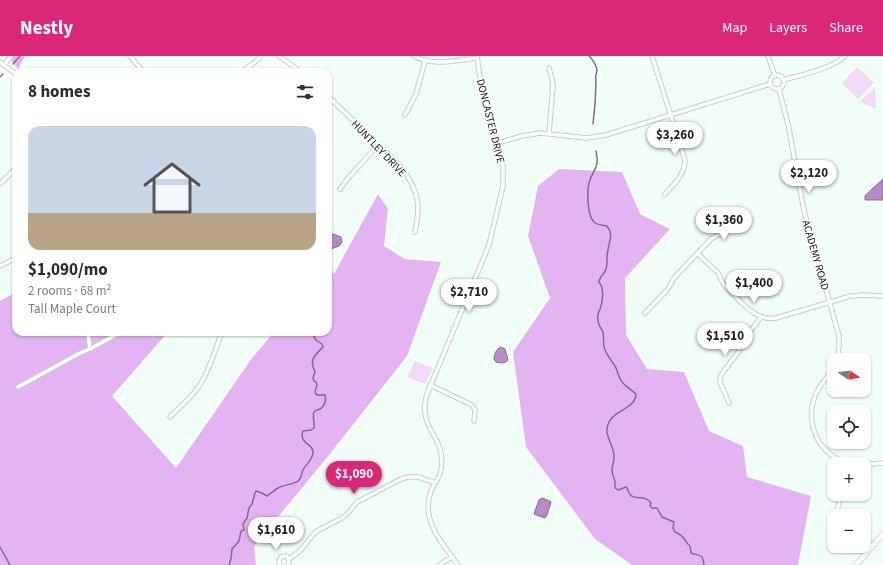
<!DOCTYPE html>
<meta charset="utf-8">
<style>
:root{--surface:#fff;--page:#f7f7f7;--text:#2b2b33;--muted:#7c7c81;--accent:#db2777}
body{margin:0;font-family:"Source Sans 3",sans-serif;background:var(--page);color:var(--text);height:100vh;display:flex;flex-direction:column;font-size:15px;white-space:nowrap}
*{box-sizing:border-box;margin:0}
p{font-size:13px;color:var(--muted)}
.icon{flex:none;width:22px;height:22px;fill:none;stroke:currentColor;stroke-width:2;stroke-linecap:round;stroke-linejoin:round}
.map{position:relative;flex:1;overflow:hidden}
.panel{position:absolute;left:12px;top:12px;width:320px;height:268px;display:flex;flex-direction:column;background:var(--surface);border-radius:12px;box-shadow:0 1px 3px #0004}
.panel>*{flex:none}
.needle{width:26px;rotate:103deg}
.controls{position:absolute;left:827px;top:297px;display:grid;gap:8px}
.controls a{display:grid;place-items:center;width:44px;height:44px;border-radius:8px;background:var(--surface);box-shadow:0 1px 3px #0004;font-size:20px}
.price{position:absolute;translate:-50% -34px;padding:0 9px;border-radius:14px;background:#fff;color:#222;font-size:13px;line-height:26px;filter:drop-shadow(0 1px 2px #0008)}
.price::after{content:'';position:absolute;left:50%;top:24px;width:12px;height:9px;margin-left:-6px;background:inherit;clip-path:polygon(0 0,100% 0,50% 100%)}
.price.selected{background:var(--accent);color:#fff}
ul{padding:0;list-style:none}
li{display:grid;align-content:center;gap:8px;height:212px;padding:0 16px}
li span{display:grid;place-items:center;height:124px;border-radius:12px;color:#555}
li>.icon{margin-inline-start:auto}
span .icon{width:72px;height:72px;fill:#fffc;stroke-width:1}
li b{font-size:17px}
h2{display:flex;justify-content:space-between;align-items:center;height:48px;padding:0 16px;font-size:17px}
header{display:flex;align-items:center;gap:24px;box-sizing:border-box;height:56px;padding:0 20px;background:var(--accent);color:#fff}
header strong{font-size:19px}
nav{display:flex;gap:22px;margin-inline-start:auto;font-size:14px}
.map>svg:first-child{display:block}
.green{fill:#f2daf9}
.forest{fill:#e4b4f2}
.water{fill:#b98bc6;stroke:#866890}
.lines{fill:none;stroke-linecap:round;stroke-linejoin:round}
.stream{stroke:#866890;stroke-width:1.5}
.street-casing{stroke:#bfd0c9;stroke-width:5.5}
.secondary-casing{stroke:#bfd0c9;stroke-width:6}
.street{stroke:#fff;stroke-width:3.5}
.secondary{stroke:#fff;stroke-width:4.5}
.labels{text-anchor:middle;stroke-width:3;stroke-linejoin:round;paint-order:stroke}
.street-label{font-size:11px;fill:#0f1513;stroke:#fff}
</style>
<header>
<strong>Nestly</strong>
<nav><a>Map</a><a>Layers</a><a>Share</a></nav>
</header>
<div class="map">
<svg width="883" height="509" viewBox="0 0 883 509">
<rect width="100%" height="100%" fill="#f2fff9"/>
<!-- green -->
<g class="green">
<path d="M 857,11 L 874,27 L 858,43 L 842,27 Z"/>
<path d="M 875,31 L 876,53 L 860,46 Z"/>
<path d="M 415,305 L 433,312 L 425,328 L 407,321 Z"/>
</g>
<!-- forest -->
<g class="forest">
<path d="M 14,0 L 25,0 L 18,13 L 11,4 Z"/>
<path d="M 559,113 L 622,116 L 640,158 L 670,173 L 625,222 L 626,279 L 647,313 L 684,316 L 709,375 L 743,390 L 747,421 L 811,440 L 798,509 L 632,509 L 595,483 L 526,391 L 513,296 L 550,242 L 528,180 L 538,130 Z"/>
<path d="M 378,138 L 388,153 L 384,190 L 405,203 L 441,206 L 407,300 L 329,399 L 254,490 L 256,509 L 0,509 L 0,245 L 16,236 L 16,276 L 56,276 L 58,280 L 66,276 L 168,276 L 112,340 L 176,412 L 252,302 L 274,276 L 328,276 L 328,209 L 334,218 Z"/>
</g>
<!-- water -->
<g class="water">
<path d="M 883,123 L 883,144 L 865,144 L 865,140 C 870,134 877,129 883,123 Z"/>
<path d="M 333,178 L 341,181 L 342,186 L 339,190 L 328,194 L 328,180 Z"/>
<path d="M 501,291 L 505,293 L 508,304 C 505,308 500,307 496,306 L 494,303 C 494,299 496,293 501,291 Z"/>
<path d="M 542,442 L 550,445 L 551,446 L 547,459 L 545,462 L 534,458 L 539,444 Z"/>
</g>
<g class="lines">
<!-- stream -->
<g class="stream">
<path d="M 589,0 C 593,4 596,8 597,14 C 597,17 595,20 596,23 C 596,38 595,53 593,68"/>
<path d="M 13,8 L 20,0"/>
<path d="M 0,21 L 3,18"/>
<path d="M 596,95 C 600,112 593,113 589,127 C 587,136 587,161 595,167 C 598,169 603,169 607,170 C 614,179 609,185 608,194 C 606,200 608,207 606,213 C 605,218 599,221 599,226 C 604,232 603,243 601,250 C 600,256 596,258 598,264 C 598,269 601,272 603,276 C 604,281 603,286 604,291 C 606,298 611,304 615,310 C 618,315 618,321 622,326 C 626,331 632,334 636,338 C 636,352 615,354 609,366 C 602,380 615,388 614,402 C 614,406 612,410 612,414 C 612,418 614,422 615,426 C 615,428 615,430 615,432 L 618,434 L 626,431 L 627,432 C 632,449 643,436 651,447 L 650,450 L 652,452 L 657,452 L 662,461 L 674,466 L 673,472 L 675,476 C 686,480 683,485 690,490 L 691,497 C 701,501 702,496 704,509"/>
<path d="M 0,491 L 10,509"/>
<path d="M 229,509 L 231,503 L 232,493 L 239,485 L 241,475 L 244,474 L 243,468 L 247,462 L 249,452 L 252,448 L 255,437 L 256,435 L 262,437 L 267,440 C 272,437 275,433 280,431 C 284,429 295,428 298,425 C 302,422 301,418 303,414 C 306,408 314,403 313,395 C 312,390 308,389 305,386 C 303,384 302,381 302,378 L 303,375 L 311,374 L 314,372 C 315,368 312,359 314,356 C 315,354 318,354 320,353 C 325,350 326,344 325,339 L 318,339 L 316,338 L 315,336 L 317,329 L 316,326 L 314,325 L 313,322 L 315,316 C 309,304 314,300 323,291 L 322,288 L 316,284 L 314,281 L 316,276"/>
</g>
<defs>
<g id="street">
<path d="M 130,0 L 143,16"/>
<path d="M 279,0 L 301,16"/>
<path d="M 414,0 C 434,11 456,4 477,2"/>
<path d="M 652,0 L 685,104 C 685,119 674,128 665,138"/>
<path d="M 768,0 L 775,20"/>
<path d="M 0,6 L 16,18"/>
<path d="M 4,9 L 11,0"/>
<path d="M 549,12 L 552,23 L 553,30 L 549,77"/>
<path d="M 242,16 L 255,6 L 261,0"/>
<circle cx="777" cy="26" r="7"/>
<path d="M 783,24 C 803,18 829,14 845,0"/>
<path d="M 779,33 L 788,68 L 804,155 L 839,280 L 839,291 L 837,304"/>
<path d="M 328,40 C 342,54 356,67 370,81 C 386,96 406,112 414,133 C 420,147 418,161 415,176"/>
<path d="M 405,59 L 416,38 L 425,5"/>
<path d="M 498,87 L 522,80 L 540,77 L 587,82 L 606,79 L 770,28"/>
<path d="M 0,128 L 16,112"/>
<path d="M 340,133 L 349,121 L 378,89"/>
<path d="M 698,198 L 718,217 L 724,229 L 727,232 C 741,245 755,266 776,262 L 851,240 L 863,239 L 883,240"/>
<path d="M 0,210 L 16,202"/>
<path d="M 645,257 L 668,233 L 674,222 L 711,183 L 720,178 L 737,159"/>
<path d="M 88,276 L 90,293"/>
<path d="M 834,311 C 828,321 819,329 815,340 C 807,360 813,384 829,397 C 834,402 841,405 848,408"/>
<path d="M 430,329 L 472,349 L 475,354 L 474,365"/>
<path d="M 18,331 L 80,297 L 90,293 L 121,276"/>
<path d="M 729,347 L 720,326 L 721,319 L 739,295 L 742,286 L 761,261"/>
<path d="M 170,361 C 180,351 192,341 200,329 C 210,313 215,294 222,276"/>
<path d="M 864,409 L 883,407"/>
<path d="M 835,460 L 839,448 L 840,438"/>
<path d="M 832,471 L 834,464"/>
<path d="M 289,503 L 300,495 L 313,479 L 317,475 L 342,462 L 349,456 L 357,446 L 361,444 L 401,423 C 415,418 422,422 435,427"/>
<path d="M 280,509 L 279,505 L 281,501 L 286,500 L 289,503"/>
<path d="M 288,509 L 289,505 L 289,503"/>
<path d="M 439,509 L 452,501"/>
<path d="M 458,509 C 442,487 420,464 431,435 C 433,430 436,426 438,422 C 442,415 442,405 441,398 C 440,389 436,383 432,376 C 424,363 423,351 427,338 L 489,189 L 503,130 L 503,111 L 502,102 L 498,87 L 484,41 L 481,29 L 477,0"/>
</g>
<path id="secondary" d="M 856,509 L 883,478"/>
</defs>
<!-- street casing -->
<use href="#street" class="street-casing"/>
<!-- secondary casing -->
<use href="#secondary" class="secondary-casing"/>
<!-- street -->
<use href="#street" class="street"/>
<!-- secondary -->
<use href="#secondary" class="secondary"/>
</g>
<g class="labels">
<!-- street labels -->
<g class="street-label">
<text transform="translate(491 65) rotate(76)" y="4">DONCASTER DRIVE</text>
<text transform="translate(379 92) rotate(46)" y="4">HUNTLEY DRIVE</text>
<text transform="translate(816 199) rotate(74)" y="4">ACADEMY ROAD</text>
</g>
</g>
</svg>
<div class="controls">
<a><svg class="needle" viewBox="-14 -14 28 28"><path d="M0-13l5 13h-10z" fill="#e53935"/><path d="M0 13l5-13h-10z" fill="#7c7c81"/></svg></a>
<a><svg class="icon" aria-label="locate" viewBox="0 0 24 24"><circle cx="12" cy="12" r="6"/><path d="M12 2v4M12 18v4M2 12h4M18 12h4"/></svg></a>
<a>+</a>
<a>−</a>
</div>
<b class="price" style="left:675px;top:100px">$3,260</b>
<b class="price" style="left:809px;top:138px">$2,120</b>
<b class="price" style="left:724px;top:185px">$1,360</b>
<b class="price" style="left:754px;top:248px">$1,400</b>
<b class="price" style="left:469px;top:257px">$2,710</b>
<b class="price" style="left:725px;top:301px">$1,510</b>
<b class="price selected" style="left:354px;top:439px">$1,090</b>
<b class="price" style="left:276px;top:495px">$1,610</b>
<section class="panel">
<h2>8 homes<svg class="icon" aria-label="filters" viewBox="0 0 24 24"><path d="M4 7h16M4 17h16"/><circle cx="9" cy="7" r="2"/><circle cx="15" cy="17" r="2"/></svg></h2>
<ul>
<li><span style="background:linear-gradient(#c9d6e8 70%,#b9a48a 0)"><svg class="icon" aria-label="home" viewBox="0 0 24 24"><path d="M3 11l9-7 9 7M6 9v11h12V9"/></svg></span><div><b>$1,090/mo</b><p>2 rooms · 68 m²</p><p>Tall Maple Court</p></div></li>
</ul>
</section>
</div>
